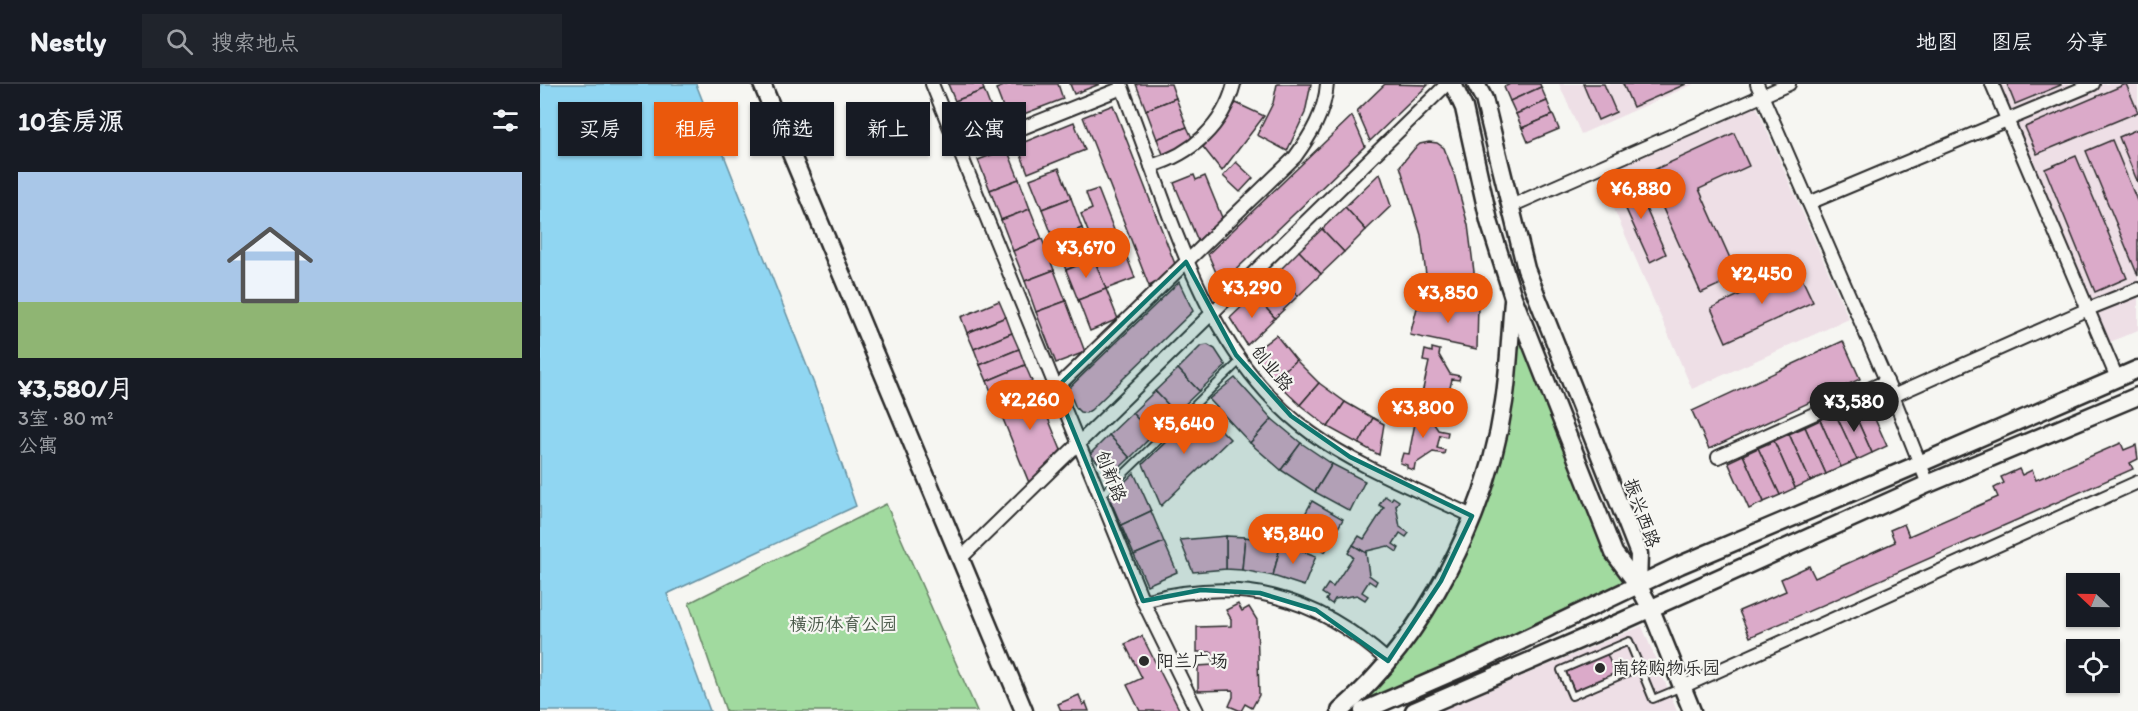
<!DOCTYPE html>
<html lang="zh">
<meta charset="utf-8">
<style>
:root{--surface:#171b24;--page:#20242c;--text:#f1f3f6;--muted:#9ea1a6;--line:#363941;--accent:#ea580c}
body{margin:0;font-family:Itim,"LXGW WenKai TC",sans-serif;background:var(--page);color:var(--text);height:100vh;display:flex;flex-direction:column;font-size:22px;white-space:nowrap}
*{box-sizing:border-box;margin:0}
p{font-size:20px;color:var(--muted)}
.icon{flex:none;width:33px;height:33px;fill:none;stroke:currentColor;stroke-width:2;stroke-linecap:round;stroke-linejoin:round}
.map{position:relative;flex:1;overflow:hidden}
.sheet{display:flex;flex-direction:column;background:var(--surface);width:540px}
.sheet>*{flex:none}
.banner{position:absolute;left:18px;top:18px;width:570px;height:54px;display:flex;gap:12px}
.needle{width:39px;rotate:292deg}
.buttons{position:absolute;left:1526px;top:489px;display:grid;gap:12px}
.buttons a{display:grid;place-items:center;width:54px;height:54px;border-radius:0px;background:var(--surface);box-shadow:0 2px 4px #0004;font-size:30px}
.price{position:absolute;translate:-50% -51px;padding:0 14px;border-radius:21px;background:var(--accent);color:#fff;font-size:20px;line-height:39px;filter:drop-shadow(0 2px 3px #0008)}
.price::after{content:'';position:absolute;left:50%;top:36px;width:18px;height:14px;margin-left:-9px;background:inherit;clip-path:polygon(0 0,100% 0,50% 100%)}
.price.current{background:#222;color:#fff}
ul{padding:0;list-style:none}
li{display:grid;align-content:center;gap:12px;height:318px;padding:0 18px}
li+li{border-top:2px solid var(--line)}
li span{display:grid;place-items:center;height:186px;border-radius:0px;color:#555}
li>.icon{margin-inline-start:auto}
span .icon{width:108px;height:108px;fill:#fffc;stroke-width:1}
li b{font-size:26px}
h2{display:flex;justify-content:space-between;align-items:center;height:72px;padding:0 18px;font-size:26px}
.chip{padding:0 21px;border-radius:0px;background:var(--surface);box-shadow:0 2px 4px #0004;font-size:21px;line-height:54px}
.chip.current{background:var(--accent);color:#fff}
header{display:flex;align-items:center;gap:36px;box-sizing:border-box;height:84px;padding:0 30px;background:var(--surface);border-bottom:2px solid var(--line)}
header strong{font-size:28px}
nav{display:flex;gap:33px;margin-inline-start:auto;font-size:21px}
.search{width:420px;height:54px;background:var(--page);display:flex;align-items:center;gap:15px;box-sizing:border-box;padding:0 21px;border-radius:0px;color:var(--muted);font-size:22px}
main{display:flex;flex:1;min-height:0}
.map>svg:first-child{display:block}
.built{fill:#eedfe6}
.green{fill:#a1da9f;stroke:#668265;stroke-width:1.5}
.water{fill:#90d6f2;stroke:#6892a2;stroke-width:1.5}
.building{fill:#dbaac9;stroke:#2b2b2b;stroke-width:1.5}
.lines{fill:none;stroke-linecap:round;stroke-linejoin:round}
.lane-casing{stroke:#2b2b2b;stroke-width:10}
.street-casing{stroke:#2b2b2b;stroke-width:16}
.secondary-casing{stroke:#2b2b2b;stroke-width:21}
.lane{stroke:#f6f6f2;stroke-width:6}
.street{stroke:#f6f6f2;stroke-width:12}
.secondary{stroke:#f6f6f2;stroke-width:16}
.marked{fill:#0f766e;fill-opacity:0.2;stroke:#0f766e;stroke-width:4.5;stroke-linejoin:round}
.poi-dot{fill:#2b2b2b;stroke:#f6f6f2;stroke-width:2}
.labels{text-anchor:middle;stroke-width:4.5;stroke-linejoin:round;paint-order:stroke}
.street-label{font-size:18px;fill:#2b2b2b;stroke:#f6f6f2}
.park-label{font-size:18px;fill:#485748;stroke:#f6f6f2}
.poi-label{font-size:18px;fill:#2b2b2b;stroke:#f6f6f2;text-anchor:start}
</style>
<header>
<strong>Nestly</strong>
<div class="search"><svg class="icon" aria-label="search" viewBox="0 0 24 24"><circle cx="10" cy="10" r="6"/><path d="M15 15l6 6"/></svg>搜索地点</div>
<nav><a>地图</a><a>图层</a><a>分享</a></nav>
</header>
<main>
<section class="sheet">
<h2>10套房源<svg class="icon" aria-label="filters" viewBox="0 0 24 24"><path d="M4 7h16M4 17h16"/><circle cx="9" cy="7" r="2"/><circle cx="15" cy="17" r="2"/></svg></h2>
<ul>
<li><span style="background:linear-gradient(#a9c7e8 70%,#8fb573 0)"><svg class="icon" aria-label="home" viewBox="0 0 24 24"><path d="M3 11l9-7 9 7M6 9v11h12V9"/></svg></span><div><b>¥3,580/月</b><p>3室 · 80 m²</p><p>公寓</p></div></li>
</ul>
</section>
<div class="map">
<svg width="1598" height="627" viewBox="0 0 1598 627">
<rect width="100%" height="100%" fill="#f6f6f2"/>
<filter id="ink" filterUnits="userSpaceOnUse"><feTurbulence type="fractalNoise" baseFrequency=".0167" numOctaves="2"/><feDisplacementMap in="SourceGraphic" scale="12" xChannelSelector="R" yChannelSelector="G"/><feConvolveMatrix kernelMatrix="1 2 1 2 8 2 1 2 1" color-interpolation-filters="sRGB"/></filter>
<g filter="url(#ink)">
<!-- built -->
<g class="built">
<path d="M 1019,0 L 1154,0 L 1041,50 Z"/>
<path d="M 1459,0 L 1598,0 L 1598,246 L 1568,259 Z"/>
<path d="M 1215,19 L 1309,235 L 1152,305 L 1058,88 Z"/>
<path d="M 1102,542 L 1137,627 L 899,627 Z"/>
</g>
<!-- green -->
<g class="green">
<path d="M 973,213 L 1095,502 L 821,627 L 799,627 L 863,557 L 943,404 Z"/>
<path d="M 346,420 L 437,627 L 186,627 L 149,519 Z"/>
</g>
<!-- water -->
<path class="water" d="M 0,0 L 156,0 L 274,300 L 316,422 L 127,510 L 170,627 L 0,627 Z"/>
<!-- building -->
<g class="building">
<path d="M 408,0 L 442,0 L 444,6 L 415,17 Z"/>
<path d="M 469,0 L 518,0 L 523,15 L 468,36 L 456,5 Z"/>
<path d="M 530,0 L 560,0 L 534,10 Z"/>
<path d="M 596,0 L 631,0 L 636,14 L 606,26 Z"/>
<path d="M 737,0 L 771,0 L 765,29 L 747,67 L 717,51 L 733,19 Z"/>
<path d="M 845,0 L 888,1 L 830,57 L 817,27 Z"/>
<path d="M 970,0 L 1000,0 L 1001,3 L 970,17 L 964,3 Z"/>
<path d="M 1043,0 L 1064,0 L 1076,28 L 1058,36 Z"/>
<path d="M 1083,0 L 1146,0 L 1093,23 Z"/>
<path d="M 1467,0 L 1521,0 L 1521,1 L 1475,20 Z"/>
<path d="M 1586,0 L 1598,28 L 1497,70 L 1485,43 Z"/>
<path d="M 1001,3 L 1007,17 L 976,30 L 970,17 Z"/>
<path d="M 444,6 L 457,40 L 428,52 L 415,17 Z"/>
<path d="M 636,14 L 647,43 L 617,55 L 606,26 Z"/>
<path d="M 1007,17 L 1013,31 L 982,44 L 976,30 Z"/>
<path d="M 696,19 L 724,32 L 682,87 L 663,63 Z"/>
<path d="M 573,21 L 635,180 L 615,199 L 609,202 L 543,33 Z"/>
<path d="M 1013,31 L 1019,45 L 988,58 L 982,44 Z"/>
<path d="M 812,32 L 825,62 L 681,200 L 668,170 Z"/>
<path d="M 534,38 L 545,66 L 488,89 L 477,61 Z"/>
<path d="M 647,43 L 654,58 L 623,70 L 617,55 Z"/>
<path d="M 1598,45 L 1598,99 L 1579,53 Z"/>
<path d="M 1194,49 L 1209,82 L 1159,105 L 1198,192 L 1161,209 L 1107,89 Z"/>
<path d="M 1572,56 L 1598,119 L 1598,192 L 1546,67 Z"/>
<path d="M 889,58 L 897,59 L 904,64 L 914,90 L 928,141 L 938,219 L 890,223 L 881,151 L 860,82 L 874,65 L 880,60 Z"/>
<path d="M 467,65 L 479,95 L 450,106 L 438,76 Z"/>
<path d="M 1536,72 L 1587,194 L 1555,208 L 1505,85 Z"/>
<path d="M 696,78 L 713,94 L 700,108 L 683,92 Z"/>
<path d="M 519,84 L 531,114 L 502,125 L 490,95 Z"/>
<path d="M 840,89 L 851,122 L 826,146 L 805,123 Z"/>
<path d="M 654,91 L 656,96 L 665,92 L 683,136 L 658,157 L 634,99 Z"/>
<path d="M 479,95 L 490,125 L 461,136 L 450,106 Z"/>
<path d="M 1093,95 L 1126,170 L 1110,178 L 1076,103 Z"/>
<path d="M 558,105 L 574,146 L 551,155 L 541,130 L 552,125 L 546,109 Z"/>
<path d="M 531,114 L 542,144 L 514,156 L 502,125 Z"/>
<path d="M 805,123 L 826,146 L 804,168 L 782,145 Z"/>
<path d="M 490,125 L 502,155 L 473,167 L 461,136 Z"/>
<path d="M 542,144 L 554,175 L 526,186 L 514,156 Z"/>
<path d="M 782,145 L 804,168 L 781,190 L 759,167 Z"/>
<path d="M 502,155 L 514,186 L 485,197 L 473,167 Z"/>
<path d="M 583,163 L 595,194 L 566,205 L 554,175 Z"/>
<path d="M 759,167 L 781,190 L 758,212 L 737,189 Z"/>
<path d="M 554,175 L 566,205 L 538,216 L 526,186 Z"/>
<path d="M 1257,184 L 1273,218 L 1186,258 L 1171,224 Z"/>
<path d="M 514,186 L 526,217 L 496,228 L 485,197 Z"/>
<path d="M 737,189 L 758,212 L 735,234 L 714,211 Z"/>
<path d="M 639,198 L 653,227 L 551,326 L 546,329 L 540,328 L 536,324 L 528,305 Z"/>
<path d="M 566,205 L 578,235 L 550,247 L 538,216 Z"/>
<path d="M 714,211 L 735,234 L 707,261 L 690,234 Z"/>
<path d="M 459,217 L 466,233 L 427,249 L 421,233 Z"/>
<path d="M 526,217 L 545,268 L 516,279 L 496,228 Z"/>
<path d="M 938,219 L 937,265 L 870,251 L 877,224 Z"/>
<path d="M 466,233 L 472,249 L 434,265 L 427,249 Z"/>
<path d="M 472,249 L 479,265 L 440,281 L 434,265 Z"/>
<path d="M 736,251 L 756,276 L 734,296 L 713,269 Z"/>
<path d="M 1303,257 L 1320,295 L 1169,365 L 1152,327 Z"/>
<path d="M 668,261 L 675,265 L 686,282 L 659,307 L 638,285 L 661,262 Z"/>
<path d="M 892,264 L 900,266 L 899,271 L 910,290 L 920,292 L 919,296 L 912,295 L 909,308 L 917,309 L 916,314 L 906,312 L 887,326 L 873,323 L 875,312 L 881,314 L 889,278 L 883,277 L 885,266 L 892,268 Z"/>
<path d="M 479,265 L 485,281 L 447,297 L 440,281 Z"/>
<path d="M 756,276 L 779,299 L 760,321 L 734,296 Z"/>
<path d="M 485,281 L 492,297 L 453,313 L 447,297 Z"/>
<path d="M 638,285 L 659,307 L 636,329 L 615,307 Z"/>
<path d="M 695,294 L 732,335 L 710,359 L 669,315 Z"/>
<path d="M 779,299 L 805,318 L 788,343 L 760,321 Z"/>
<path d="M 495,302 L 521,366 L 490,401 L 456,318 Z"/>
<path d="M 615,307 L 636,329 L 613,351 L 592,329 Z"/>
<path d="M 1326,315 L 1347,362 L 1332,369 L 1311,322 Z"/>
<path d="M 805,318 L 833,334 L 819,360 L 788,343 Z"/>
<path d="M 1311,322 L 1332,369 L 1317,376 L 1295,329 Z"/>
<path d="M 873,323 L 887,326 L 886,328 L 898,346 L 908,348 L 907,353 L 900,351 L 897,364 L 905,366 L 904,370 L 893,368 L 875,380 L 874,386 L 867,384 L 867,381 L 860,379 L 863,369 L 869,370 L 876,334 L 871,333 Z"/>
<path d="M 660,325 L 690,355 L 621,422 L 603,380 Z"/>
<path d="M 592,329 L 613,351 L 590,374 L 569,351 Z"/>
<path d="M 1295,329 L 1317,376 L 1301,383 L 1280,336 Z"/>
<path d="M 833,334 L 844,340 L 839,371 L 819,360 Z"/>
<path d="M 732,335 L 761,359 L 741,386 L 710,359 Z"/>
<path d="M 1280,336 L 1301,383 L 1286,390 L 1265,343 Z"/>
<path d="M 1265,343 L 1286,390 L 1270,397 L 1249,350 Z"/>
<path d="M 1249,350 L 1270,397 L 1255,404 L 1234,357 Z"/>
<path d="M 569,351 L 590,374 L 571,392 L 550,370 Z"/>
<path d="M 1234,357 L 1255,404 L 1240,411 L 1218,364 Z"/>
<path d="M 761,359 L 792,380 L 775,408 L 741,386 Z"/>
<path d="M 1581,359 L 1584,366 L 1596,361 L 1598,375 L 1590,379 L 1593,385 L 1210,553 L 1199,527 L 1246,507 L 1241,495 L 1269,482 L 1275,494 L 1355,458 L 1350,446 L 1364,440 L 1369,452 L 1458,413 L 1454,404 L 1464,399 L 1461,393 L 1479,385 L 1482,391 L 1492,386 L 1496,396 Z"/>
<path d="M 1218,364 L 1240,411 L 1224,418 L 1203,371 Z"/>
<path d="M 1203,371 L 1224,418 L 1209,425 L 1188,378 Z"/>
<path d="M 792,380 L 825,397 L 810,427 L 775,408 Z"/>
<path d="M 594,389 L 611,427 L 581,441 L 569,413 Z"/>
<path d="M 845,412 L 851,416 L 853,413 L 859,417 L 856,422 L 860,443 L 869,449 L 866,453 L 860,449 L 853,460 L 859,464 L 857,468 L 848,462 L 827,467 L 826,469 L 813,461 L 819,452 L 824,455 L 844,424 L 839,421 Z"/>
<path d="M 772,417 L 803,435 L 794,451 L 763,434 Z"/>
<path d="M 611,427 L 624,458 L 594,471 L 581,441 Z"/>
<path d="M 763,434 L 794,451 L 785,468 L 754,450 Z"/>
<path d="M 686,452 L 705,453 L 702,486 L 686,485 Z"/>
<path d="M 686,452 L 686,485 L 653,488 L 640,456 Z"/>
<path d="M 705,453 L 741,459 L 733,492 L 702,486 Z"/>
<path d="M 624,458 L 637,488 L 607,501 L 594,471 Z"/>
<path d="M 741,459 L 776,472 L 764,502 L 733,492 Z"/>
<path d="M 813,461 L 826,469 L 829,491 L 837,497 L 835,501 L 829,497 L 822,508 L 828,512 L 825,516 L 817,511 L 795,515 L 792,520 L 786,516 L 788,513 L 782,509 L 788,500 L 793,503 L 813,473 L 808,469 Z"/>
<path d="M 698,520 L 702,527 L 709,523 L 717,536 L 719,611 L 712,624 L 705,620 L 701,627 L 689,622 L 693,613 L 693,606 L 658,607 L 658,582 L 673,581 L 672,568 L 657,568 L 657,543 L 691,542 L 691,535 L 686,526 Z"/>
<path d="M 602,552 L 640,627 L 600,627 L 587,601 L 602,594 L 585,560 Z"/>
<path d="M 1067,570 L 1075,590 L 1034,607 L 1026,588 Z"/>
<path d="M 539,611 L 543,621 L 546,619 L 549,627 L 521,627 L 518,620 Z"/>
</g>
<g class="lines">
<defs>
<g id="lane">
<path d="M 561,412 L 700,277"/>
<path d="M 1100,583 L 1032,612 L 1021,586 L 1089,557 L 1113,615 L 1142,603"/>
</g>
<g id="street">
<path d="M 392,0 L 603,517 L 657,627"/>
<path d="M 581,0 C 595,38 609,77 623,115 C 655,203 693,292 771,349 C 820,384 878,406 932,432"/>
<path d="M 1217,0 L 1353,312 L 1388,400"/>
<path d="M 1452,0 L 1577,294"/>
<path d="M 420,69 L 582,4"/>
<path d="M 611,82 C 652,70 683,42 694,0"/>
<path d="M 1269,119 L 1553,0"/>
<path d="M 971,122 L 1249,0"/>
<path d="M 516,304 L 755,73 C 771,51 785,28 787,0"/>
<path d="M 1353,312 L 1548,225 L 1598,205"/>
<path d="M 1178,373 L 1347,297"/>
<path d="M 421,474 L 907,0"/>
<path d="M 603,517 C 700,492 774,510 848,577"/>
<path d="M 1142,603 L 1598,398"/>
</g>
<g id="secondary">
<path d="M 222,0 L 484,627"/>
<path d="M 913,0 L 924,24 L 949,137 L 973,213 L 1074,469 L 1098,501 L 1110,523 L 1152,627"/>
<path d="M 936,0 L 944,15 L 986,185 L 1099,470 L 1098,501"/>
<path d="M 800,627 C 886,553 948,429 964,318 C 969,285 970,251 973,217"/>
<path d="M 823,627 L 945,574 L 1140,481 L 1379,380 L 1598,285"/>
<path d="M 874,627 L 1076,540 L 1388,400 L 1598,312"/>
</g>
</defs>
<!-- lane casing -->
<use href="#lane" class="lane-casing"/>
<!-- street casing -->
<use href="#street" class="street-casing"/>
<!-- secondary casing -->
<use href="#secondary" class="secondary-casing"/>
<!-- lane -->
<use href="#lane" class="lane"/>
<!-- street -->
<use href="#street" class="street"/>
<!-- secondary -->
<use href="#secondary" class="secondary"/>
</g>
</g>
<!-- marked area -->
<path class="marked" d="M 646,178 L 696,271 L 751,332 L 810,373 L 932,432 L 901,497 L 848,577 L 776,526 L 720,509 L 661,506 L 603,517 L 516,304 Z"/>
<!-- markers -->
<g class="poi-dot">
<circle cx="604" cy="577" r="6"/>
<circle cx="1060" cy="584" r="6"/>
</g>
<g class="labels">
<!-- street labels -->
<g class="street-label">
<text transform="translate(732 284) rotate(50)" y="6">创业路</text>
<text transform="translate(571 392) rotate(68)" y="6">创新路</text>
<text transform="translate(1102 429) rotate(70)" y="6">振兴西路</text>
</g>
<!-- park labels -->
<g class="park-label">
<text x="303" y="546">横沥体育公园</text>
</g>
<!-- poi labels -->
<g class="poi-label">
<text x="616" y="583">阳兰广场</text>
<text x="1072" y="590">南铭购物乐园</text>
</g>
</g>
</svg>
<div class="buttons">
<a><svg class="needle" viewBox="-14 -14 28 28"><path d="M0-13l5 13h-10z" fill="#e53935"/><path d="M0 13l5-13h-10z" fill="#9ea1a6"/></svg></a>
<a><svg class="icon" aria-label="locate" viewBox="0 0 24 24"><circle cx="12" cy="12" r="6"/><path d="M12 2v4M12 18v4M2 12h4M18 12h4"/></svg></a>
</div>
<b class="price" style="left:1101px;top:136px">¥6,880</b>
<b class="price" style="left:546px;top:195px">¥3,670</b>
<b class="price" style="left:1222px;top:221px">¥2,450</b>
<b class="price" style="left:712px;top:235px">¥3,290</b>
<b class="price" style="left:908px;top:240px">¥3,850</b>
<b class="price" style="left:490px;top:347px">¥2,260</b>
<b class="price current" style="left:1314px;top:349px">¥3,580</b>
<b class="price" style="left:883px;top:355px">¥3,800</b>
<b class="price" style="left:644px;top:371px">¥5,640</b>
<b class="price" style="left:753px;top:481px">¥5,840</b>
<div class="banner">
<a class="chip">买房</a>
<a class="chip current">租房</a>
<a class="chip">筛选</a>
<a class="chip">新上</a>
<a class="chip">公寓</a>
</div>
</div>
</main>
